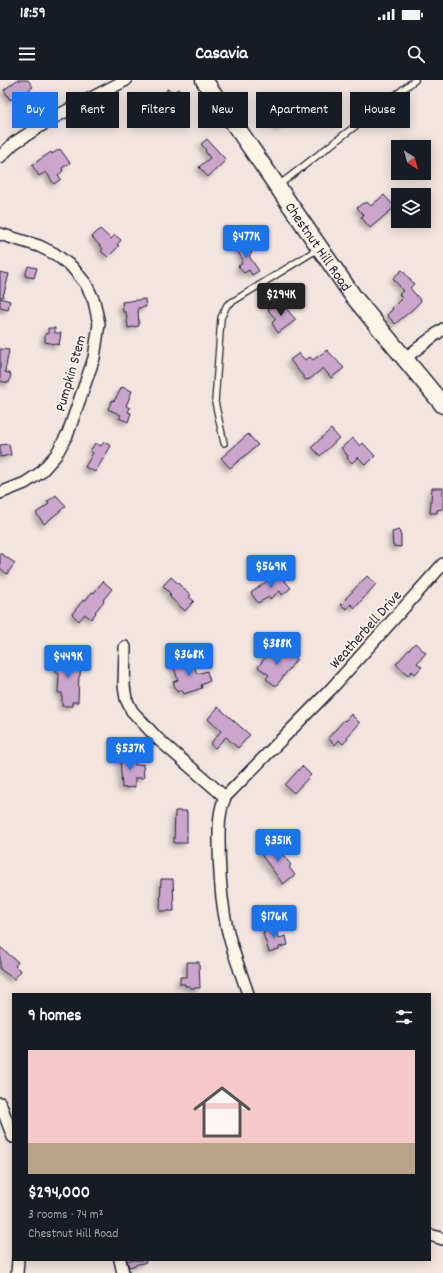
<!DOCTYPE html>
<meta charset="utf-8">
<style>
:root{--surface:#171b24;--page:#20242c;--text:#f1f3f6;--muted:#9ea1a6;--line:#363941;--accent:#1a73e8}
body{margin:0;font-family:Dekko,sans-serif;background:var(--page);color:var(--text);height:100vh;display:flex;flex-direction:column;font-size:15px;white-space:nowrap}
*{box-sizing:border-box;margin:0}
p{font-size:13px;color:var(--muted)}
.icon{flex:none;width:22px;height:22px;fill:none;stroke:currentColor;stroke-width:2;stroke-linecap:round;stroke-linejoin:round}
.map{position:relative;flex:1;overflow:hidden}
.drawer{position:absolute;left:12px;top:913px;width:419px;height:268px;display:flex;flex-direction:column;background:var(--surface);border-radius:0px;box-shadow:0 2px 10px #0003}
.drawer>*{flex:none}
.top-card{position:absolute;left:12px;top:12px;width:419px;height:36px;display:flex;gap:8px}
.needle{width:26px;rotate:143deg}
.tools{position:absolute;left:391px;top:60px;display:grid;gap:8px}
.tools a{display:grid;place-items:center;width:40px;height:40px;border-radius:0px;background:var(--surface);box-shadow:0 2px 10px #0003;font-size:20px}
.price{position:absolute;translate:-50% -34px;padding:0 9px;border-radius:4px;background:var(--accent);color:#fff;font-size:13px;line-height:26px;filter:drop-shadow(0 1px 2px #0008)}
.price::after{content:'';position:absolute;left:50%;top:24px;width:12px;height:9px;margin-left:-6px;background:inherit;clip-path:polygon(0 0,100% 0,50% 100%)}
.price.on{background:#222;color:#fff}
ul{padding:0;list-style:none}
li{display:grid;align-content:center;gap:8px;height:212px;padding:0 16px}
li+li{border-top:1px solid var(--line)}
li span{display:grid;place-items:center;height:124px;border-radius:0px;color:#555}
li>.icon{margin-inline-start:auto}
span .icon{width:72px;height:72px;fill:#fffc;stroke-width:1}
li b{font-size:17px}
h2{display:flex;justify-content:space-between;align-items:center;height:48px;padding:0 16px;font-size:17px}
.tag{padding:0 14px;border-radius:0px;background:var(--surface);box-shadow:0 2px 10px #0003;font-size:14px;line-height:36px}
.tag.on{background:var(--accent);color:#fff}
.status{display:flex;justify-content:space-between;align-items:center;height:28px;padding:0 20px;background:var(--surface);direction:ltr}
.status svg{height:11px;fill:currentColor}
header{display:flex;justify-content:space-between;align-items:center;height:52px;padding:0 16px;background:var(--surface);font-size:18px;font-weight:800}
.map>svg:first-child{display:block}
.building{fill:#cba5cc;stroke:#22223b;filter:url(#shadow)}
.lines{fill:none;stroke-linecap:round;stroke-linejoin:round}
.service-casing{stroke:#22223b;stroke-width:8}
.minor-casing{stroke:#22223b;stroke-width:14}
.secondary-casing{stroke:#22223b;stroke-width:19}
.service{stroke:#fcf5e5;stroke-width:5.5}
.minor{stroke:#fcf5e5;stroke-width:11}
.secondary{stroke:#fcf5e5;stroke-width:16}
.labels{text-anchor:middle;stroke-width:3.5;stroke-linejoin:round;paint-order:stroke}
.street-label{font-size:15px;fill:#22223b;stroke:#fcf5e5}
</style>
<div class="status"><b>18:59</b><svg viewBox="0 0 49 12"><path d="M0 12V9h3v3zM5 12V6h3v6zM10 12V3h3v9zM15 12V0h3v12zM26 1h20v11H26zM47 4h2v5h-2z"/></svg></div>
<header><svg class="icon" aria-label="menu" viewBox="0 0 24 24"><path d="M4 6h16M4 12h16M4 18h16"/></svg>Casavia<svg class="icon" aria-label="search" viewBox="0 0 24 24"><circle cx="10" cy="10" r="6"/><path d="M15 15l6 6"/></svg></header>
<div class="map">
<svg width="443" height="1193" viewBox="0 0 443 1193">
<defs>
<filter id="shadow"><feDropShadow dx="-3.5" dy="3.5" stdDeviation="2" flood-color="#0004"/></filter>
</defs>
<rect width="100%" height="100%" fill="#f2e5e0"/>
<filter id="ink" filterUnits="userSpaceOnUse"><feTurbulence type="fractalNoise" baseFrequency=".025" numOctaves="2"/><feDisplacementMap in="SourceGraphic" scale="8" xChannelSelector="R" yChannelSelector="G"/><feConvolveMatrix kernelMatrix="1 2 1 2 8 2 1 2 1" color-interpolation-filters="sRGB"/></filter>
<g filter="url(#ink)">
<!-- building -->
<g class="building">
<path d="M 17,0 L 28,0 L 33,7 L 25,13 L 23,11 L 10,20 L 4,10 Z"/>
<path d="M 167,9 L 174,12 L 178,9 L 187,23 L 171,32 L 169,29 L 164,32 L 158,21 L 166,17 Z"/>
<path d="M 281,15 L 297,36 L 279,48 L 273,39 L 275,38 L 269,24 Z"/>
<path d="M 207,59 L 226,80 L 208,97 L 199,87 L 210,78 L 205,71 L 206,70 L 201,64 Z"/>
<path d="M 60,69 L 70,83 L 62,88 L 63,91 L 58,95 L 61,99 L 54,104 L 46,92 L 39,96 L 32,85 L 51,72 L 52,74 Z"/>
<path d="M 384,115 L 395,127 L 370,148 L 361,137 L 364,135 L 357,128 L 363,123 L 364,124 L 367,122 L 371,126 Z"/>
<path d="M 100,149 L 111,159 L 115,155 L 121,160 L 117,165 L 119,166 L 108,177 L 101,171 L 103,169 L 92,157 Z"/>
<path d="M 241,161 L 252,173 L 249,176 L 259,191 L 252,195 L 249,190 L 244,193 L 238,186 L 242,184 L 241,182 L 243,180 L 234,166 Z"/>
<path d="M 28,186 L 37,188 L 34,198 L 25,196 Z"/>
<path d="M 402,190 L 414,204 L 410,208 L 421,221 L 413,229 L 395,244 L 387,235 L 393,229 L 392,228 L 402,218 L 399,214 L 403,211 L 393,198 Z"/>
<path d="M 0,192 L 9,194 L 3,217 L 0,217 Z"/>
<path d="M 0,218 L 10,221 L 8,230 L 0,228 Z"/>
<path d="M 145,219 L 146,227 L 138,228 L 139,246 L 128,248 L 126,232 L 123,232 L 122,222 Z"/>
<path d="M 279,220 L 296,240 L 278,253 L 272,243 L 276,239 L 268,230 Z"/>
<path d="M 48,248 L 55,248 L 55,253 L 61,253 L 59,265 L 45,262 L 45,254 L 48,254 Z"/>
<path d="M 0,269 L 9,270 L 5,292 L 11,294 L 9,303 L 0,301 Z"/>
<path d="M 327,270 L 344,288 L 331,298 L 323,288 L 310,299 L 306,300 L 290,280 L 299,273 L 305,280 L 310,277 L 313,280 Z"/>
<path d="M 122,307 L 132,311 L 126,326 L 130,328 L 128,332 L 131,333 L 128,342 L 119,338 L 121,335 L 108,329 L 112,320 L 114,321 Z"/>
<path d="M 331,349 L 339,358 L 320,376 L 312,367 Z"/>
<path d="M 248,354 L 258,365 L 230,388 L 221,378 Z"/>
<path d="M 353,358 L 360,366 L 363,363 L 375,376 L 366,385 L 358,377 L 352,383 L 347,378 L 348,376 L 341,368 Z"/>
<path d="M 104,362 L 111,366 L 95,392 L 85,387 L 93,373 L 90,371 L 95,363 L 101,366 Z"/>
<path d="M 9,364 L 11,375 L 0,377 L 0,365 Z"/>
<path d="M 432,408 L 443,408 L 443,429 L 437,430 L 437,433 L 430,433 Z"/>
<path d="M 56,415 L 66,426 L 44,444 L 36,433 L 49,424 L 47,422 Z"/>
<path d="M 399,450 L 401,456 L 401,467 L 393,466 L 392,452 Z"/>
<path d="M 0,473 L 15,483 L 7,494 L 0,488 Z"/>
<path d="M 278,493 L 291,508 L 282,515 L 280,511 L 270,519 L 269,517 L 258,523 L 251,513 Z"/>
<path d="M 367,496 L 376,504 L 355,528 L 351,524 L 347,529 L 341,525 L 346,520 L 345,519 Z"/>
<path d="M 171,497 L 191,515 L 189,517 L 194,521 L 185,531 L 170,517 L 171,516 L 169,514 L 170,513 L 163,506 Z"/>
<path d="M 103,501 L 112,509 L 103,520 L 104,521 L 95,532 L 96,533 L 91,539 L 85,534 L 79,541 L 72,534 L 83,520 L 85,521 L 92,512 L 94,513 Z"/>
<path d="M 415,563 L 426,573 L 417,583 L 422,587 L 415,594 L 412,591 L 408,595 L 396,584 Z"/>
<path d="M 270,571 L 280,578 L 286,571 L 297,579 L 276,606 L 266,599 L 269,595 L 258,587 Z"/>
<path d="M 57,573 L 67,573 L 67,581 L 81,582 L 80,596 L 79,596 L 78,622 L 72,622 L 72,626 L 62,626 L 62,613 L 58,613 L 59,593 L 56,593 Z"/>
<path d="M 191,578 L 197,594 L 207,591 L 210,601 L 201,605 L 202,608 L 184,614 L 182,610 L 177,612 L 173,602 L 178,600 L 173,584 Z"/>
<path d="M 218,627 L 250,655 L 238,668 L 226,657 L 215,668 L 210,664 L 221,651 L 208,639 Z"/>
<path d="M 351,634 L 360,643 L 347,657 L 348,659 L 343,664 L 339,660 L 335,665 L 328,658 L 344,640 L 345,641 Z"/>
<path d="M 133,674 L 135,685 L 143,684 L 144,698 L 135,698 L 135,707 L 122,708 L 120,675 Z"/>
<path d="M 302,686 L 311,695 L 294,713 L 285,705 Z"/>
<path d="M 175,731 L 187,731 L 187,763 L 174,763 Z"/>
<path d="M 273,762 L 291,785 L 289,787 L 295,795 L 283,804 L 260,773 Z"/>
<path d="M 161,799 L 173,799 L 174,831 L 160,831 Z"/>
<path d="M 275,844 L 279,858 L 286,856 L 288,865 L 279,867 L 279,869 L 269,872 L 263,853 L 265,852 L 264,847 Z"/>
<path d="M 0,867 L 18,882 L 15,886 L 21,891 L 14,899 L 0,889 Z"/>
<path d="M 187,882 L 199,882 L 200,908 L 190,908 L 190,906 L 185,906 L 185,904 L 180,904 L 180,897 L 187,897 Z"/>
<path d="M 127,1180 L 146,1180 L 146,1182 L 129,1187 Z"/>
</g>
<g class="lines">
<defs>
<g id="service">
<path d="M 279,105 L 415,0"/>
<path d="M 224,363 L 215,322 L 221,238 L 227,225 L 318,169"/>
</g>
<g id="minor">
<path d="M 0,77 L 14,63 L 53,38 L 126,0"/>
<path d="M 0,154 L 39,166 L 55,174 L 72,187 L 86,204 L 94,221 L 99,244 L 94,278 L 68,353 L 56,375 L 40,393 L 25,403 L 0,413"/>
<path d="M 404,279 L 443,249"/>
<path d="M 125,567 L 124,606 L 126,619 L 132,631 L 158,659 L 225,717 C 219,731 219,744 219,759 C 219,783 220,808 224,832 C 228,860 239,887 248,914"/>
<path d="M 225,717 L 331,609 L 443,484"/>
<path d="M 0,1023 L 13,1057"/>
<path d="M 430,1155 L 443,1159"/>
<path d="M 120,1180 L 123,1193"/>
<path d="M 17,1193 L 18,1180"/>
</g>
<g id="secondary">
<path id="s1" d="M 204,0 L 353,216 L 443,325"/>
</g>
</defs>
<!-- service casing -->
<use href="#service" class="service-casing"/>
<!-- minor casing -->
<use href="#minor" class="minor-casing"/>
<!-- secondary casing -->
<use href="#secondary" class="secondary-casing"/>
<!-- service -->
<use href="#service" class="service"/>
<!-- minor -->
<use href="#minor" class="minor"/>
<!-- secondary -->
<use href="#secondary" class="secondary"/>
</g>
</g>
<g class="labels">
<!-- street labels -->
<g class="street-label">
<text dy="5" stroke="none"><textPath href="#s1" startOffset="202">Chestnut Hill Road</textPath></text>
<text transform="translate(70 293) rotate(-74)" y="5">Pumpkin Stem</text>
<text transform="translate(365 549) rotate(-48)" y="5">Weatherbell Drive</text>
</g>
</g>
</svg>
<div class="tools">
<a><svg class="needle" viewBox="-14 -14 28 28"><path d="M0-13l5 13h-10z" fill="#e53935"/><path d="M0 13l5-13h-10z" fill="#9ea1a6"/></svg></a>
<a><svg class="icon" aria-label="layers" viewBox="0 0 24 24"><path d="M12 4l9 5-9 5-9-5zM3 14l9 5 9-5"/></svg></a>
</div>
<b class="price" style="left:246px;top:179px">$477K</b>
<b class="price on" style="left:281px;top:237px">$294K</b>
<b class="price" style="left:271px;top:509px">$569K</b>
<b class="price" style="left:277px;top:586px">$388K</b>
<b class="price" style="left:189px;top:597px">$368K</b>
<b class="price" style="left:68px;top:599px">$449K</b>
<b class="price" style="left:130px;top:691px">$537K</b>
<b class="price" style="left:278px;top:783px">$351K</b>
<b class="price" style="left:274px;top:859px">$176K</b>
<div class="top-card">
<a class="tag on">Buy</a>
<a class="tag">Rent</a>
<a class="tag">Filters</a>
<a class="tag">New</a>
<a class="tag">Apartment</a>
<a class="tag">House</a>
</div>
<section class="drawer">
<h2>9 homes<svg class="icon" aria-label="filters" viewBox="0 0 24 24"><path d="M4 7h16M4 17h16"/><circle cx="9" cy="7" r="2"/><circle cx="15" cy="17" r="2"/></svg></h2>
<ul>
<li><span style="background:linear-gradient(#f6c9c9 75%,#b9a48a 0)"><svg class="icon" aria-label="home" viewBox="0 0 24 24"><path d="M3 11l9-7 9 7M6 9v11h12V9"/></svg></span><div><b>$294,000</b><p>3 rooms · 74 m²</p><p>Chestnut Hill Road</p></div></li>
</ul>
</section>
</div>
